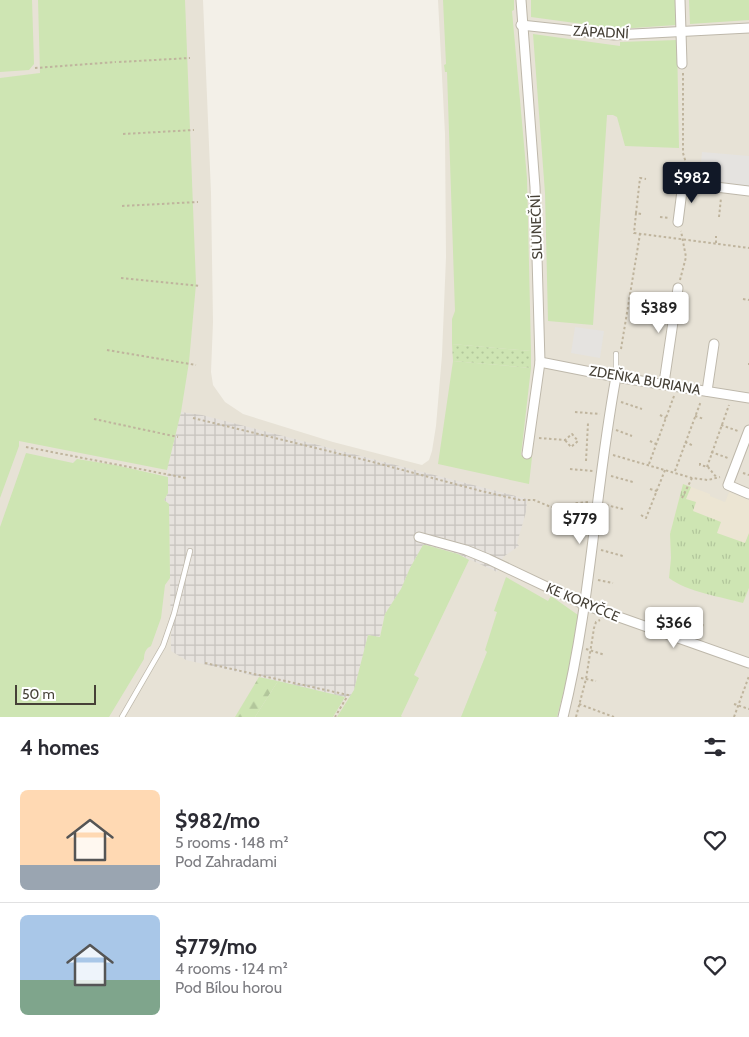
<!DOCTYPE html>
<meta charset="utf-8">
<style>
:root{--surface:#fff;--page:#f7f7f7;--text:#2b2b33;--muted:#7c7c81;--line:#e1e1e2;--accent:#111827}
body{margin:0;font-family:Cabin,sans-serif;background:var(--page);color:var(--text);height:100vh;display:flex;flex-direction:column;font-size:19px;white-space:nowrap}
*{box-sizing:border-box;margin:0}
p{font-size:16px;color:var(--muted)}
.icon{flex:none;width:28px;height:28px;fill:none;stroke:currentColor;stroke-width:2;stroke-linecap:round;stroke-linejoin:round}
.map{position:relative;height:717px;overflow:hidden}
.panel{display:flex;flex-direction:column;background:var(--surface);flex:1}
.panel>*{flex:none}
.scale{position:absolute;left:15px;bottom:12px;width:81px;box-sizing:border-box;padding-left:5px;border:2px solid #464137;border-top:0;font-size:14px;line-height:18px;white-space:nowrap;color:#464137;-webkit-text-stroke:4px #fff;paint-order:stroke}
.price{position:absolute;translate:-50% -42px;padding:0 11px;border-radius:5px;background:#fff;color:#222;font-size:16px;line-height:32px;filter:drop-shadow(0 1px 2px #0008)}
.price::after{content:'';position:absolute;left:50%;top:30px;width:15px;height:11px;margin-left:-8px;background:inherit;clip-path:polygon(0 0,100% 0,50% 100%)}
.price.active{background:var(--accent);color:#fff}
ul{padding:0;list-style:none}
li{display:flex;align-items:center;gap:15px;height:125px;padding:0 20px}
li+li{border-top:1px solid var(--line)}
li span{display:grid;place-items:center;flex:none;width:140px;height:100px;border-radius:8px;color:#555}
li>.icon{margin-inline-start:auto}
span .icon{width:60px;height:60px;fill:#fffc;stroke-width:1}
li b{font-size:21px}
h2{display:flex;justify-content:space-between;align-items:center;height:60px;padding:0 20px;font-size:21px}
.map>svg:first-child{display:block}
.residential{fill:#e7e2d6}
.industrial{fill:url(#industrial-grid)}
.education{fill:#ece5d3}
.grass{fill:url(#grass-dots)}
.forest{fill:url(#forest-firs)}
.park{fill:url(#park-tufts)}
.garden{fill:#cee5b3}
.parking{fill:#e5e3e0}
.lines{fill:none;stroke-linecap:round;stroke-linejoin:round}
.lane-casing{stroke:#beb8ab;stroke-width:6}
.street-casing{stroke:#beb8ab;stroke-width:11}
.path{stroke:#bfb49d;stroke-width:2;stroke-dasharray:2.5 2.5;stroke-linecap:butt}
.lane{stroke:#fff;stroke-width:4.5}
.street{stroke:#fff;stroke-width:9}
.labels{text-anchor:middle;stroke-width:4;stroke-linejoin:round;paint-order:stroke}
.street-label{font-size:14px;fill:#464137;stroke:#fff}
</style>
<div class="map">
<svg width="749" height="717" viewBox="0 0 749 717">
<defs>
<pattern id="industrial-grid" width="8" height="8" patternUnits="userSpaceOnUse" patternTransform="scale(1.25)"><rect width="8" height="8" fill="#e6e2dd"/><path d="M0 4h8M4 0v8" fill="none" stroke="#c7c3be"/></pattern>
<pattern id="grass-dots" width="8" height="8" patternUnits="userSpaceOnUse" patternTransform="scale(1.25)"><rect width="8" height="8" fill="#cee5b3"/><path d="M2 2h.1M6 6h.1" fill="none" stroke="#b2c69b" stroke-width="1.8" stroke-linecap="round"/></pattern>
<pattern id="forest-firs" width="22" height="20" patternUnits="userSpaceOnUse" patternTransform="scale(1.25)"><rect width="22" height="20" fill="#cee5b3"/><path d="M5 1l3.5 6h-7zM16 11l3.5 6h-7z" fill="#b2c69b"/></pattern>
<pattern id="park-tufts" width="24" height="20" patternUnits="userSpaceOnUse" patternTransform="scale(1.25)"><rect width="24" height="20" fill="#cee5b3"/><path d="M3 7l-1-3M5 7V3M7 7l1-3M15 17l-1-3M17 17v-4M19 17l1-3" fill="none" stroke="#b2c69b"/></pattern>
</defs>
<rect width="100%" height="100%" fill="#f3f0e8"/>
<!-- residential -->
<path class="residential" d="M 0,0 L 203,0 L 211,193 L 213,322 L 211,372 L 213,385 L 225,402 L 243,414 L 333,442 L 422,465 L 429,460 L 432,451 L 436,426 L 442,355 L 446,257 L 445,134 L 438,0 L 749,0 L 749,717 L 0,717 Z"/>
<!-- industrial -->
<path class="industrial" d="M 181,412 L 202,415 L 527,499 L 526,512 L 517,543 L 519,546 L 503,557 L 497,572 L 458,554 L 426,545 L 423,545 L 410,568 L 401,589 L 385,614 L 379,638 L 368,635 L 354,690 L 349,698 L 186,660 L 171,651 L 171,648 L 169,504 L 164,500 L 168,493 L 167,470 Z"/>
<!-- education -->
<path class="education" d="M 683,484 L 710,494 L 710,496 L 725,502 L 729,492 L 749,500 L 749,588 L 743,603 L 696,590 L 675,582 L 669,578 L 671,558 L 670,534 Z"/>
<!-- grass -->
<path class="grass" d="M 452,344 L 531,351 L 531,368 L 453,361 Z"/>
<!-- forest -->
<path class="forest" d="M 259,677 L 278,681 L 255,717 L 235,717 Z"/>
<!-- park -->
<path class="park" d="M 683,484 L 691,487 L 686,499 L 696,502 L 693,511 L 721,522 L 717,533 L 745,543 L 749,533 L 749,588 L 743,603 C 722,597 687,592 669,578 L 671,558 L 670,534 Z"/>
<!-- garden -->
<g class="garden">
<path d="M 0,0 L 32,0 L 34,64 L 29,70 L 0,72 Z"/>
<path d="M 38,0 L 185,0 L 196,284 L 189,362 L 181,412 L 167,470 L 19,441 L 19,446 L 0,498 L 0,78 L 40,73 Z"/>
<path d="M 443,0 L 514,0 L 514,10 L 512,11 L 527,178 L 531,351 L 452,344 L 452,319 L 455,311 L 447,72 L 445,72 L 444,65 L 446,64 Z"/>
<path d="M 531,0 L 675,0 L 676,25 L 619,29 L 531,17 Z"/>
<path d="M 689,0 L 749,0 L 749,20 L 690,24 Z"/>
<path d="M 533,34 L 620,46 L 620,42 L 677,40 L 679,148 L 625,146 L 617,117 L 613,115 L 607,115 L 593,325 L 548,321 L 545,193 Z"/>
<path d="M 453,361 L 531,368 L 521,455 L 532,457 L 529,484 L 438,464 Z"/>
<path d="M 26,453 L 73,463 L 77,459 L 115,465 L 168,477 L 168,493 L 164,500 L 169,504 L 170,578 L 165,585 L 161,618 L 151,646 C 146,648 144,653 144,659 L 109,717 L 0,717 L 0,527 Z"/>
<path d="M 423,545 L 426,545 L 458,554 L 469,560 L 414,675 L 419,678 L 401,716 L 402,717 L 337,717 L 354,690 L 368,635 L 380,637 L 385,614 L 401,589 L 410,568 Z"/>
<path d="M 506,577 L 548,601 L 551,596 L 578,615 L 568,675 L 557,717 L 461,717 L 487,652 L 485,650 L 497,612 L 494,611 Z"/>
<path d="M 278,681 L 345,697 L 333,717 L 255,717 Z"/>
</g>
<!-- parking -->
<g class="parking">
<path d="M 702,152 L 749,156 L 749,188 L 699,182 Z"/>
<path d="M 575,327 L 604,331 L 600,358 L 571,353 Z"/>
</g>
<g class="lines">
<defs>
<g id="lane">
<path d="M 616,354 L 616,377"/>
<path d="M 122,717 L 163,646 L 174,614 L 190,551"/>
</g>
<g id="street">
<path d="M 521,0 L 535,187 L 540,362 L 527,454"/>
<path d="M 680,0 L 682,64"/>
<path d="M 521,25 L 614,35 L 749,28"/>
<path d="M 678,222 L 683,183 L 749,191"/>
<path d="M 540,362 L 616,377 L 749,398"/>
<path d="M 664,383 L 678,288"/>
<path d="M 707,391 L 714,344"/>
<path d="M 749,430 L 728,485 L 749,494"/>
<path d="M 419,537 L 466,550 L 488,559 L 585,605 L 749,663"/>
<path d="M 563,717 C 591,605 595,489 616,377"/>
</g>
</defs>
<!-- lane casing -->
<use href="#lane" class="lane-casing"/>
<!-- street casing -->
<use href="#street" class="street-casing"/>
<!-- path -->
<g class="path">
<path d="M 119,62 L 190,58"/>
<path d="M 35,68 L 116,62"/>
<path d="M 683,73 L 683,153 L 686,163"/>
<path d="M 123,134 L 194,130"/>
<path d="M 664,183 L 674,184"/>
<path d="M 122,206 L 198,202"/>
<path d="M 636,213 L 634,233 L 749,248"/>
<path d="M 641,214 L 636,213 L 640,178 L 646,179"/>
<path d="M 660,217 L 670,218"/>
<path d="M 719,217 L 721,198"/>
<path d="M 716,243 L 716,236"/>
<path d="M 121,278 L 200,286"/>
<path d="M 680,280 L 686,257 L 681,231"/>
<path d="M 743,299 L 749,300"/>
<path d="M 621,349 L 640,234"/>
<path d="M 107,350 L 196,365"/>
<path d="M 748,364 L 749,364"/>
<path d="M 621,402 L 642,409"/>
<path d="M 575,412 L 600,414"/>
<path d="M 660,415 L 666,418"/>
<path d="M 695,416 L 704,419"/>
<path d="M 193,418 L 369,461 L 481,491 L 520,500 L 534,500 L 551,507 L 564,508 L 577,503 L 589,502"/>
<path d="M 94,419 L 178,437"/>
<path d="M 721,425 L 738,431"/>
<path d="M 616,430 L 632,436"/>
<path d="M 539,438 L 565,440 L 572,434 L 578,441 L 571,447 L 565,440"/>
<path d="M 650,441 L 656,444"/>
<path d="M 685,442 L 694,446"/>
<path d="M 26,447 L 186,478"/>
<path d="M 711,452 L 728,458"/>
<path d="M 613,455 L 692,478 L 708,480 L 720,477"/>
<path d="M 586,461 L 588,423"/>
<path d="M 700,463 L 700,465 L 708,467 L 717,478"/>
<path d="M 649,464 L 674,396"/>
<path d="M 707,467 L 729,405"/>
<path d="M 570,469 L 593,471"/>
<path d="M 675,471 L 701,401"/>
<path d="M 743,473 L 749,475"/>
<path d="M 611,476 L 633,482"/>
<path d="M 650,489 L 657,491"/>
<path d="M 682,498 L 692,478"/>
<path d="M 606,505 L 623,509"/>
<path d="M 641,515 L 646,518 L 665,470"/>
<path d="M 601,550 L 623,556"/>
<path d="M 598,580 L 613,583"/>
<path d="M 672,627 L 676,615"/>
<path d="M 699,636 L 703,624"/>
<path d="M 586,649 L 605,655"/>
<path d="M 205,663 L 348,695 L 335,717"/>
<path d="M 581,678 L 596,681"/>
<path d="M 579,704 L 614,717"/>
<path d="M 734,704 L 749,709"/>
<path d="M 576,717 L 586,679 L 594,628 L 596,622 L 600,620"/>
<path d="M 734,717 L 749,676"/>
</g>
<!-- lane -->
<use href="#lane" class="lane"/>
<!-- street -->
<use href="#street" class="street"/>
</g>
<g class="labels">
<!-- street labels -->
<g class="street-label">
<text transform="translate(601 32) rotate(3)" y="5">ZÁPADNÍ</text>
<text transform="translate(536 227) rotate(-92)" y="5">SLUNEČNÍ</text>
<text transform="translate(645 380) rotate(10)" y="5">ZDEŇKA BURIANA</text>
<text transform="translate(583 602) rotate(23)" y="5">KE KORYČCE</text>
</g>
</g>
</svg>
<div class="scale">50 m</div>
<b class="price active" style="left:692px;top:204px">$982</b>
<b class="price" style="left:659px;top:334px">$389</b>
<b class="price" style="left:580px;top:545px">$779</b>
<b class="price" style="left:674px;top:649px">$366</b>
</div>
<section class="panel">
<h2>4 homes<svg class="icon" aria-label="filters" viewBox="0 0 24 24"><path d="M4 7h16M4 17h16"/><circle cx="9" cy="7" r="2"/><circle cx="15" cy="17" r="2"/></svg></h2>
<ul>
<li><span style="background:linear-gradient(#ffd9b3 75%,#9aa5b1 0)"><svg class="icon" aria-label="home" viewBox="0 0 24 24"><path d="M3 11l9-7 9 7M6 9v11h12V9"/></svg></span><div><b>$982/mo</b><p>5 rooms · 148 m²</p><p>Pod Zahradami</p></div><svg class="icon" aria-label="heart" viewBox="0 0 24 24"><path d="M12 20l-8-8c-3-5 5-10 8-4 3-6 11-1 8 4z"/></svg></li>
<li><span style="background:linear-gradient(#a9c7e8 65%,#7fa58c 0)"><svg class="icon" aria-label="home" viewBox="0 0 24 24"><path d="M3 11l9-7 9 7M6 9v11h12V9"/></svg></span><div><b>$779/mo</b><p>4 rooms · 124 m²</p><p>Pod Bílou horou</p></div><svg class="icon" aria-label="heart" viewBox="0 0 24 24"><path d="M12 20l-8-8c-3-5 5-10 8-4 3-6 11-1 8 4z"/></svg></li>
</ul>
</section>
